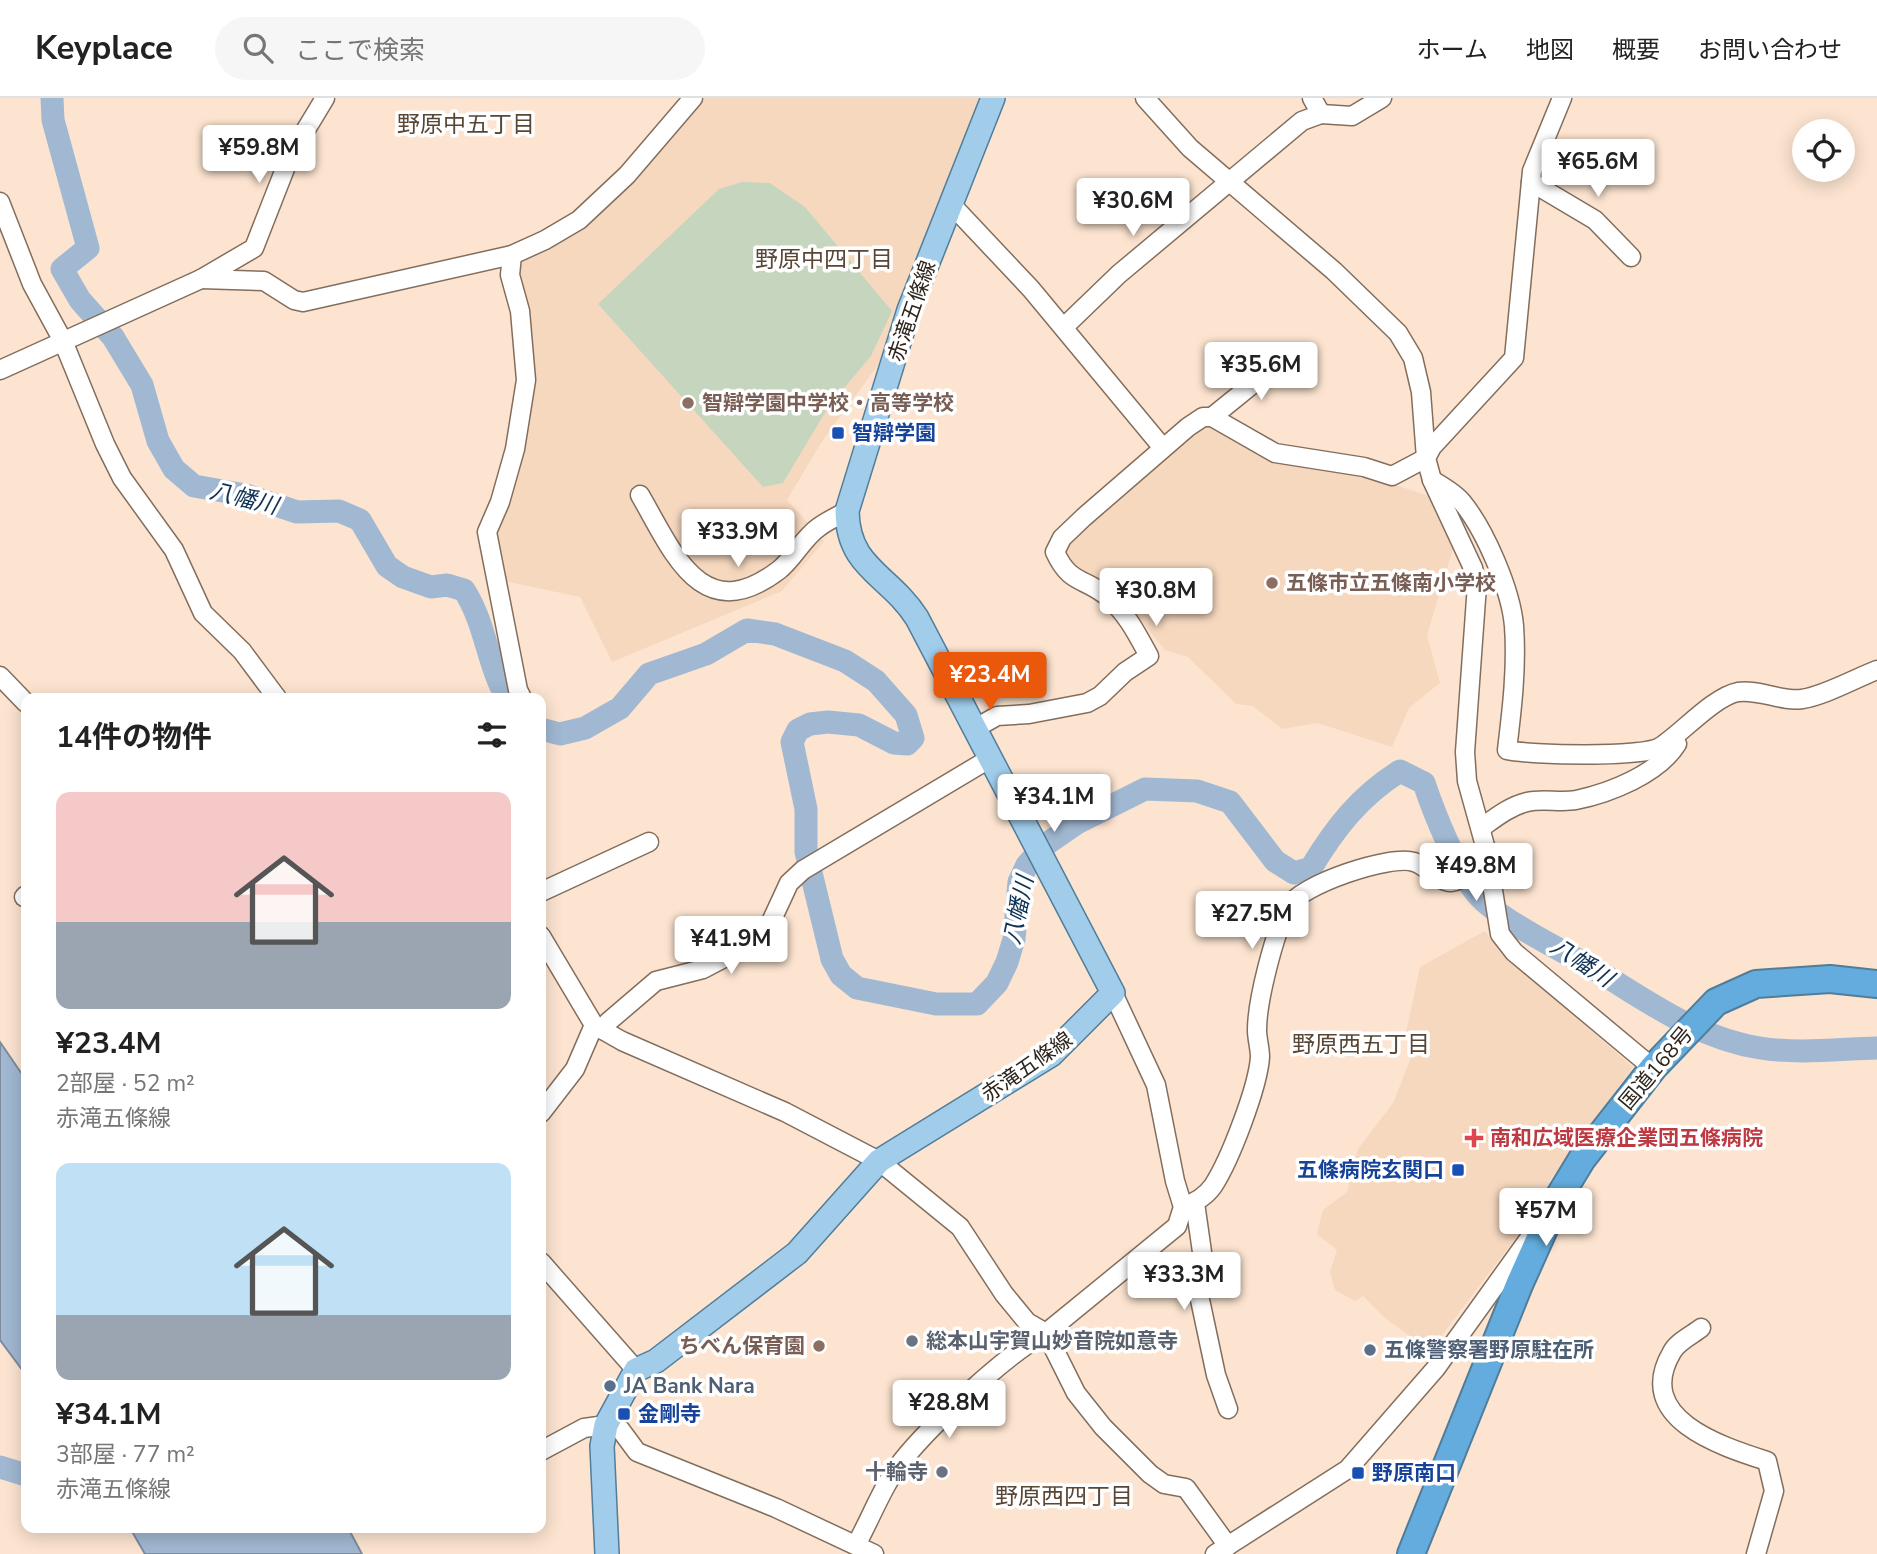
<!DOCTYPE html>
<html lang="ja">
<meta charset="utf-8">
<style>
:root{--surface:#fff;--page:#f6f6f6;--text:#222;--muted:#767676;--line:#e0e0e0;--accent:#ea580c}
body{margin:0;font-family:"Nunito Sans","Noto Sans JP",sans-serif;background:var(--page);color:var(--text);height:100vh;display:flex;flex-direction:column;font-size:26px;white-space:nowrap}
*{box-sizing:border-box;margin:0}
p{font-size:23px;color:var(--muted)}
.icon{flex:none;width:38px;height:38px;fill:none;stroke:currentColor;stroke-width:2;stroke-linecap:round;stroke-linejoin:round}
.map{position:relative;flex:1;overflow:hidden}
.side{position:absolute;left:21px;top:595px;width:525px;height:840px;display:flex;flex-direction:column;background:var(--surface);border-radius:14px;box-shadow:0 4px 18px #0003}
.side>*{flex:none}
.fabs{position:absolute;left:1792px;top:21px;display:grid;gap:14px}
.fabs a{display:grid;place-items:center;width:63px;height:63px;border-radius:50%;background:var(--surface);box-shadow:0 4px 18px #0003;font-size:35px}
.price{position:absolute;translate:-50% -60px;padding:0 16px;border-radius:7px;background:#fff;color:#222;font-size:23px;line-height:46px;filter:drop-shadow(0 2px 4px #0008)}
.price::after{content:'';position:absolute;left:50%;top:42px;width:21px;height:16px;margin-left:-10px;background:inherit;clip-path:polygon(0 0,100% 0,50% 100%)}
.price.selected{background:var(--accent);color:#fff}
ul{padding:0;list-style:none}
li{display:grid;align-content:center;gap:14px;height:371px;padding:0 35px}
li span{display:grid;place-items:center;height:217px;border-radius:14px;color:#555}
li>.icon{margin-inline-start:auto}
span .icon{width:126px;height:126px;fill:#fffc;stroke-width:1}
li b{font-size:30px}
h2{display:flex;justify-content:space-between;align-items:center;height:84px;padding:0 35px;font-size:30px}
header{display:flex;align-items:center;gap:42px;box-sizing:border-box;height:98px;padding:0 35px;background:var(--surface);border-bottom:2px solid var(--line)}
header strong{font-size:33px}
nav{display:flex;gap:38px;margin-inline-start:auto;font-size:24px}
.search{width:490px;height:63px;background:var(--page);display:flex;align-items:center;gap:18px;box-sizing:border-box;padding:0 24px;border-radius:38px;color:var(--muted);font-size:26px}
.map>svg:first-child{display:block}
.built{fill:#f6d8bf}
.green{fill:#c6d6be}
.water{fill:#a1b8d2;stroke:#7e8c9c;stroke-width:2}
.lines{fill:none;stroke-linecap:round;stroke-linejoin:round}
.river{stroke:#a1b8d2;stroke-width:23}
.minor-casing{stroke:#836e5d;stroke-width:21}
.major-casing{stroke:#507d9a;stroke-width:26}
.highway-casing{stroke:#507d9a;stroke-width:30}
.minor{stroke:#fff;stroke-width:18}
.major{stroke:#a1cdeb;stroke-width:23}
.highway{stroke:#63acdd;stroke-width:26}
.education-dot{fill:#8d6e63;stroke:#fff;stroke-width:2.5}
.transit-dot{fill:#1a4fb4;stroke:#fff;stroke-width:2.5}
.health-dot{fill:#e0444e;stroke:#fff;stroke-width:2.5}
.worship-dot{fill:#6b7280;stroke:#fff;stroke-width:2.5}
.service-dot{fill:#5c6f8a;stroke:#fff;stroke-width:2.5}
.labels{text-anchor:middle;stroke-width:7;stroke-linejoin:round;paint-order:stroke}
.street-label{font-size:21px;fill:#2d251d;stroke:#fff}
.education-label{font-size:21px;font-weight:bold;fill:#785e54;stroke:#fff;text-anchor:start}
.transit-label{font-size:21px;font-weight:bold;fill:#164399;stroke:#fff;text-anchor:start}
.health-label{font-size:21px;font-weight:bold;fill:#be3a42;stroke:#fff;text-anchor:start}
.worship-label{font-size:21px;font-weight:bold;fill:#5b616d;stroke:#fff;text-anchor:start}
.service-label{font-size:21px;font-weight:bold;fill:#4e5e75;stroke:#fff;text-anchor:start}
.neighbourhood-label{font-size:23px;fill:#594635;stroke:#fff}
.water-label{font-size:23px;font-style:italic;fill:#0d3255;stroke:#fff}
</style>
<header>
<strong>Keyplace</strong>
<div class="search"><svg class="icon" aria-label="search" viewBox="0 0 24 24"><circle cx="10" cy="10" r="6"/><path d="M15 15l6 6"/></svg>ここで検索</div>
<nav><a>ホーム</a><a>地図</a><a>概要</a><a>お問い合わせ</a></nav>
</header>
<div class="map">
<svg width="1877" height="1456" viewBox="0 0 1877 1456">
<rect width="100%" height="100%" fill="#fce4d0"/>
<!-- built -->
<g class="built">
<path d="M 699,0 L 983,0 L 878,267 L 823,342 L 787,402 L 824,443 L 782,493 L 612,564 L 580,499 L 500,482 L 492,425 L 524,331 L 515,165 L 555,142 Z"/>
<path d="M 1202,328 L 1215,328 L 1429,398 L 1455,444 L 1427,537 L 1440,585 L 1409,610 L 1392,649 L 1318,625 L 1282,631 L 1253,608 L 1236,606 L 1188,559 L 1165,552 L 1124,501 L 1068,464 L 1066,452 L 1070,441 L 1191,334 Z"/>
<path d="M 1485,833 L 1501,855 L 1633,969 L 1550,1082 L 1534,1116 L 1430,1253 L 1385,1220 L 1363,1198 L 1355,1203 L 1335,1192 L 1330,1174 L 1337,1152 L 1317,1136 L 1323,1112 L 1347,1094 L 1358,1051 L 1393,1005 L 1410,962 L 1406,935 L 1420,869 Z"/>
</g>
<!-- green -->
<path class="green" d="M 742,84 L 770,85 L 805,109 L 892,213 L 871,258 L 829,308 L 783,385 L 763,389 L 598,206 L 719,91 Z"/>
<!-- water -->
<g class="water">
<path d="M 0,944 L 26,982 L 26,1277 L 0,1242 Z"/>
<path d="M 130,1430 L 348,1430 L 362,1456 L 145,1456 Z"/>
</g>
<g class="lines">
<!-- river -->
<g class="river">
<path d="M 52,0 L 53,22 L 88,150 L 62,171 L 80,202 L 113,239 L 142,287 L 158,343 L 174,371 L 194,388 L 246,397 L 297,414 L 339,413 L 360,422 L 387,468 L 403,479 L 431,489 L 447,487 L 464,492 C 486,526 487,566 507,600"/>
<path d="M 541,631 L 560,636 L 585,630 L 620,610 L 649,576 L 706,556 L 747,532 L 775,536 L 845,563 L 876,583 L 906,617 L 913,640 L 907,646 L 894,645 L 859,627 L 828,624 L 810,626 L 798,632 L 792,644 L 806,711 L 806,754 L 832,861 L 841,877 L 857,890 L 936,906 L 977,906 L 997,885 L 1007,864 L 1014,841 L 1019,784 L 1027,767 L 1045,747 L 1077,725 L 1145,691 L 1197,693 L 1230,704 L 1275,763 L 1294,775 L 1311,770 C 1335,730 1360,698 1400,673 L 1424,685 C 1434,715 1457,772 1477,796 C 1497,820 1555,849 1584,865 C 1640,897 1693,940 1760,950 C 1798,956 1839,951 1877,950"/>
<path d="M 0,1369 L 26,1377"/>
</g>
<defs>
<g id="minor">
<path d="M 1145,0 L 1190,50 L 1334,173 L 1398,235 L 1413,260 L 1421,294 L 1426,360 L 1432,382 L 1473,470 L 1477,487 L 1465,654 L 1467,683 L 1487,755 L 1500,836 L 1514,854 L 1653,970"/>
<path d="M 1312,0 L 1321,16"/>
<path d="M 1531,84 L 1595,122 L 1631,159"/>
<path d="M 0,104 L 32,186 L 63,243 L 105,346 L 122,380 L 174,452 L 203,515 L 242,553 L 277,600"/>
<path d="M 950,105 L 1031,191 L 1163,350"/>
<path d="M 512,157 L 510,177 L 520,213 L 526,282 L 515,351 L 500,404 L 487,434 L 518,592 L 522,600"/>
<path d="M 201,181 L 264,183 L 294,202 L 303,204 L 512,157 L 545,142 L 579,122 L 627,77 L 693,0"/>
<path d="M 1064,229 L 1119,176 L 1302,23 L 1321,16 L 1352,18 L 1382,0"/>
<path d="M 0,272 L 201,181 L 254,150 L 290,58 L 325,0"/>
<path d="M 1212,319 L 1285,260"/>
<path d="M 1432,382 C 1442,388 1455,395 1462,404 C 1485,432 1511,492 1514,528 C 1517,569 1512,611 1507,652 C 1529,657 1642,660 1660,649 C 1681,636 1713,599 1738,594 C 1759,591 1782,604 1802,601 C 1824,598 1856,580 1877,572"/>
<path d="M 640,397 C 673,454 702,531 779,472 C 794,460 803,440 819,429 C 827,423 838,418 847,413"/>
<path d="M 0,578 L 26,605"/>
<path d="M 974,631 L 997,618 L 1029,616 L 1087,605 L 1100,598 L 1125,574 L 1149,558 C 1137,536 1127,516 1108,499 C 1084,479 1070,487 1055,454 L 1062,440 L 1084,419 L 1188,329 L 1203,319 L 1212,319 L 1275,355 L 1364,369 L 1392,378 L 1426,360 L 1432,349 L 1514,260 L 1532,73 L 1562,0"/>
<path d="M 1481,730 C 1495,720 1510,708 1527,704 C 1543,700 1560,705 1576,702 C 1610,695 1658,676 1677,646"/>
<path d="M 541,794 L 649,744"/>
<path d="M 24,799 L 26,797"/>
<path d="M 541,838 L 594,927 L 622,943 L 785,1014 L 879,1063 L 960,1129 L 1004,1196 L 1027,1224 L 1046,1235 L 1076,1295 L 1103,1329 L 1150,1376 L 1164,1386 L 1186,1390 L 1228,1448"/>
<path d="M 603,932 L 608,924 L 656,883 L 703,871 L 764,839 L 789,785 L 803,772 L 989,661"/>
<path d="M 541,1015 L 575,971 L 594,927"/>
<path d="M 1195,1105 L 1202,1154 L 1199,1197 L 1216,1277 L 1228,1311"/>
<path d="M 1183,1109 C 1194,1105 1206,1098 1213,1088 C 1230,1062 1258,989 1260,959 C 1260,950 1257,941 1257,932 C 1257,903 1274,836 1288,809 C 1299,787 1391,756 1414,764 C 1426,767 1438,784 1451,784 C 1464,783 1481,765 1487,755"/>
<path d="M 541,1164 L 636,1272"/>
<path d="M 1701,1230 C 1692,1237 1677,1244 1672,1254 C 1633,1320 1720,1348 1767,1363 L 1774,1393 L 1756,1456"/>
<path d="M 541,1353 L 584,1330 L 606,1327 L 620,1331 L 637,1354 L 776,1410 L 874,1456"/>
<path d="M 856,1447 C 871,1420 883,1387 902,1363 C 931,1327 1006,1256 1046,1235 L 1177,1128 L 1183,1109 L 1175,1083 L 1156,987 L 1113,895"/>
<path d="M 1215,1456 L 1348,1371 L 1436,1270 L 1531,1138"/>
</g>
<path id="major" d="M 607,1456 L 602,1348 L 606,1327 L 636,1272 L 656,1263 L 797,1155 L 879,1063 L 1051,957 L 1113,895 L 917,520 C 889,476 848,471 847,413 L 909,212 L 993,0"/>
<path id="highway" d="M 1411,1456 L 1519,1187 L 1557,1102 L 1582,1061 L 1653,970 L 1716,904 L 1756,886 L 1830,881 L 1877,886"/>
</defs>
<!-- minor casing -->
<use href="#minor" class="minor-casing"/>
<!-- major casing -->
<use href="#major" class="major-casing"/>
<!-- highway casing -->
<use href="#highway" class="highway-casing"/>
<!-- minor -->
<use href="#minor" class="minor"/>
<!-- major -->
<use href="#major" class="major"/>
<!-- highway -->
<use href="#highway" class="highway"/>
</g>
<!-- markers -->
<g class="education-dot">
<circle cx="688" cy="305" r="7"/>
<circle cx="1272" cy="485" r="7"/>
<circle cx="819" cy="1248" r="7"/>
</g>
<g class="transit-dot">
<rect x="831" y="328" width="14" height="14" rx="3.5"/>
<rect x="1451" y="1065" width="14" height="14" rx="3.5"/>
<rect x="617" y="1309" width="14" height="14" rx="3.5"/>
<rect x="1351" y="1368" width="14" height="14" rx="3.5"/>
</g>
<path class="health-dot" d="M1470.5 1029.5h7v7h7v7h-7v7h-7v-7h-7v-7h7z"/>
<g class="worship-dot">
<circle cx="912" cy="1243" r="7"/>
<circle cx="942" cy="1374" r="7"/>
</g>
<g class="service-dot">
<circle cx="1370" cy="1252" r="7"/>
<circle cx="610" cy="1288" r="7"/>
</g>
<g class="labels">
<!-- street labels -->
<g class="street-label">
<text transform="translate(912 213) rotate(-71)" y="7">赤滝五條線</text>
<text transform="translate(1027 969) rotate(-35)" y="7">赤滝五條線</text>
<text transform="translate(1656 970) rotate(-50)" y="7">国道168号</text>
</g>
<!-- education labels -->
<g class="education-label">
<text x="702" y="312">智辯学園中学校・高等学校</text>
<text x="1286" y="492">五條市立五條南小学校</text>
<text x="805" y="1255" text-anchor="end">ちべん保育園</text>
</g>
<!-- transit labels -->
<g class="transit-label">
<text x="852" y="342">智辯学園</text>
<text x="1444" y="1079" text-anchor="end">五條病院玄関口</text>
<text x="638" y="1323">金剛寺</text>
<text x="1372" y="1382">野原南口</text>
</g>
<!-- health labels -->
<g class="health-label">
<text x="1490" y="1047">南和広域医療企業団五條病院</text>
</g>
<!-- worship labels -->
<g class="worship-label">
<text x="926" y="1250">総本山宇賀山妙音院如意寺</text>
<text x="928" y="1381" text-anchor="end">十輪寺</text>
</g>
<!-- service labels -->
<g class="service-label">
<text x="1384" y="1259">五條警察署野原駐在所</text>
<text x="624" y="1295">JA Bank Nara</text>
</g>
<!-- neighbourhood labels -->
<g class="neighbourhood-label">
<text x="466" y="34">野原中五丁目</text>
<text x="824" y="169">野原中四丁目</text>
<text x="1361" y="954">野原西五丁目</text>
<text x="1064" y="1406">野原西四丁目</text>
</g>
<!-- water labels -->
<g class="water-label">
<text transform="translate(244 400) rotate(14)" y="8">八幡川</text>
<text transform="translate(1018 812) rotate(-78)" y="8">八幡川</text>
<text transform="translate(1582 864) rotate(33)" y="8">八幡川</text>
</g>
</g>
</svg>
<div class="fabs">
<a><svg class="icon" aria-label="locate" viewBox="0 0 24 24"><circle cx="12" cy="12" r="6"/><path d="M12 2v4M12 18v4M2 12h4M18 12h4"/></svg></a>
</div>
<b class="price" style="left:259px;top:87px">¥59.8M</b>
<b class="price" style="left:1598px;top:101px">¥65.6M</b>
<b class="price" style="left:1133px;top:140px">¥30.6M</b>
<b class="price" style="left:1261px;top:304px">¥35.6M</b>
<b class="price" style="left:738px;top:471px">¥33.9M</b>
<b class="price" style="left:1156px;top:530px">¥30.8M</b>
<b class="price selected" style="left:990px;top:614px">¥23.4M</b>
<b class="price" style="left:1054px;top:736px">¥34.1M</b>
<b class="price" style="left:1476px;top:805px">¥49.8M</b>
<b class="price" style="left:1252px;top:853px">¥27.5M</b>
<b class="price" style="left:731px;top:878px">¥41.9M</b>
<b class="price" style="left:1546px;top:1150px">¥57M</b>
<b class="price" style="left:1184px;top:1214px">¥33.3M</b>
<b class="price" style="left:949px;top:1342px">¥28.8M</b>
<section class="side">
<h2>14件の物件<svg class="icon" aria-label="filters" viewBox="0 0 24 24"><path d="M4 7h16M4 17h16"/><circle cx="9" cy="7" r="2"/><circle cx="15" cy="17" r="2"/></svg></h2>
<ul>
<li><span style="background:linear-gradient(#f6c9c9 60%,#9aa5b1 0)"><svg class="icon" aria-label="home" viewBox="0 0 24 24"><path d="M3 11l9-7 9 7M6 9v11h12V9"/></svg></span><div><b>¥23.4M</b><p>2部屋 · 52 m²</p><p>赤滝五條線</p></div></li>
<li><span style="background:linear-gradient(#bfe0f5 70%,#9aa5b1 0)"><svg class="icon" aria-label="home" viewBox="0 0 24 24"><path d="M3 11l9-7 9 7M6 9v11h12V9"/></svg></span><div><b>¥34.1M</b><p>3部屋 · 77 m²</p><p>赤滝五條線</p></div></li>
</ul>
</section>
</div>
